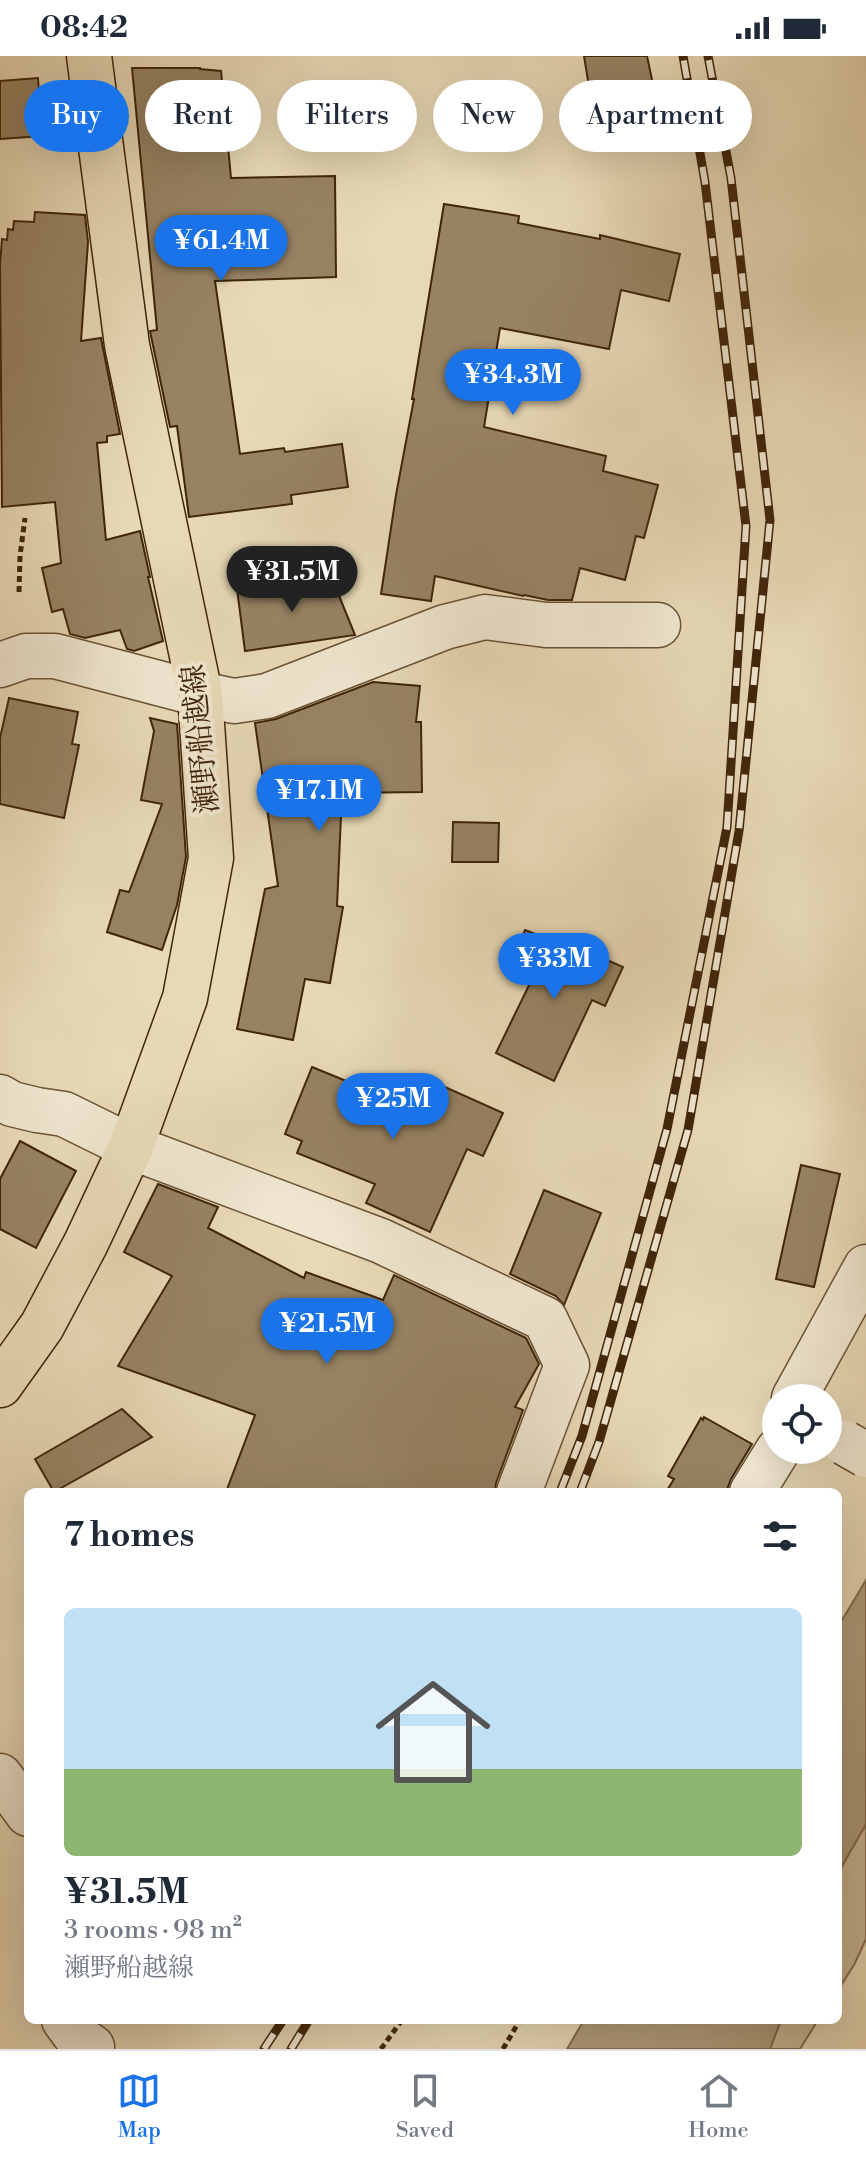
<!DOCTYPE html>
<meta charset="utf-8">
<style>
:root{--surface:#fff;--page:#f2f2f3;--text:#1f2937;--muted:#747a83;--line:#e0e1e3;--accent:#1a73e8}
body{margin:0;font-family:"Libre Bodoni","Noto Serif JP",serif;background:var(--page);color:var(--text);height:100vh;display:flex;flex-direction:column;font-size:30px;white-space:nowrap}
*{box-sizing:border-box;margin:0}
p{font-size:26px;color:var(--muted)}
.icon{flex:none;width:44px;height:44px;fill:none;stroke:currentColor;stroke-width:2;stroke-linecap:round;stroke-linejoin:round}
.map{position:relative;flex:1;overflow:hidden}
.sheet{position:absolute;left:24px;top:1432px;width:818px;height:536px;display:flex;flex-direction:column;background:var(--surface);border-radius:12px;box-shadow:0 8px 32px #0002}
.sheet>*{flex:none}
.guide{position:absolute;left:24px;top:24px;width:818px;height:72px;display:flex;gap:16px}
.controls{position:absolute;left:762px;top:1328px;display:grid;gap:16px}
.controls a{display:grid;place-items:center;width:80px;height:80px;border-radius:50%;background:var(--surface);box-shadow:0 8px 32px #0002;font-size:40px}
.price{position:absolute;translate:-50% -68px;padding:0 18px;border-radius:28px;background:var(--accent);color:#fff;font-size:26px;line-height:52px;filter:drop-shadow(0 2px 4px #0008)}
.price::after{content:'';position:absolute;left:50%;top:48px;width:24px;height:18px;margin-left:-12px;background:inherit;clip-path:polygon(0 0,100% 0,50% 100%)}
.price.selected{background:#222;color:#fff}
ul{padding:0;list-style:none}
li{display:grid;align-content:center;gap:16px;height:424px;padding:0 40px}
li span{display:grid;place-items:center;height:248px;border-radius:12px;color:#555}
li>.icon{margin-inline-start:auto}
span .icon{width:144px;height:144px;fill:#fffc;stroke-width:1}
li b{font-size:34px}
h2{display:flex;justify-content:space-between;align-items:center;height:96px;padding:0 40px;font-size:34px}
.tag{padding:0 28px;border-radius:36px;background:var(--surface);box-shadow:0 8px 32px #0002;font-size:28px;line-height:72px}
.tag.selected{background:var(--accent);color:#fff}
.status{display:flex;justify-content:space-between;align-items:center;height:56px;padding:0 40px;background:var(--surface);direction:ltr}
.status svg{height:22px;fill:currentColor}
.dock{display:flex;justify-content:space-around;align-items:center;height:112px;border-top:2px solid var(--line);background:var(--surface);font-size:22px;color:var(--muted)}
.dock a{display:grid;justify-items:center;gap:4px}
.dock .selected{color:var(--accent)}
.map>svg:first-child{display:block}
.green{fill:#cbba99;stroke:#867052;stroke-width:2}
.water{fill:#af9c7c;stroke:#836c4e;stroke-width:2}
.building{fill:#978363;stroke:#40250a;stroke-width:2}
.lines{fill:none;stroke-linecap:round;stroke-linejoin:round}
.minor-casing{stroke:#6a5235;stroke-width:47}
.major-casing{stroke:#40250a;stroke-width:47}
.path{stroke:#40250a;stroke-width:5;stroke-dasharray:6 4;stroke-linecap:butt}
.minor{stroke:#f0e6d0;stroke-width:44}
.major{stroke:#e8d9b6;stroke-width:44}
.rail-casing{stroke:#40250a;stroke-width:9}
.rail{stroke:#f0e6d0;stroke-width:6;stroke-dasharray:18;stroke-linecap:butt}
.minor-bridge-casing{stroke:#6a5235;stroke-width:47;stroke-linecap:butt}
.minor-bridge{stroke:#f0e6d0;stroke-width:44}
.labels{text-anchor:middle;stroke-width:8;stroke-linejoin:round;paint-order:stroke}
.street-label{font-size:30px;fill:#40250a;stroke:#f0e6d0}
</style>
<div class="status"><b>08:42</b><svg viewBox="0 0 49 12"><path d="M0 12V9h3v3zM5 12V6h3v6zM10 12V3h3v9zM15 12V0h3v12zM26 1h20v11H26zM47 4h2v5h-2z"/></svg></div>
<div class="map">
<svg width="866" height="1993" viewBox="0 0 866 1993">
<rect width="100%" height="100%" fill="#e8d9b6"/>
<filter id="stains"><feTurbulence type="fractalNoise" baseFrequency=".0025" numOctaves="4"/><feColorMatrix values="0 0 0 0 .2 0 0 0 0 .09 0 0 0 0 .02 0 0 0 .5 -.17"/></filter>
<radialGradient id="worn" r=".72"><stop offset=".6" stop-color="#630" stop-opacity="0"/><stop offset="1" stop-color="#630" stop-opacity=".3"/></radialGradient>
<!-- green -->
<g class="green">
<path d="M 866,1768 L 866,1883 L 854,1909 L 838,1934 L 838,1817 Z"/>
<path d="M 781,1964 L 818,1964 L 800,1993 L 770,1993 Z"/>
</g>
<!-- water -->
<g class="water">
<path d="M 866,1524 L 866,1768 L 838,1817 L 838,1571 Z"/>
<path d="M 584,1964 L 781,1964 L 770,1993 L 567,1993 Z"/>
</g>
<!-- building -->
<g class="building">
<path d="M 584,0 L 647,0 L 660,62 L 596,74 Z"/>
<path d="M 132,12 L 200,12 L 200,13 L 221,15 L 231,122 L 335,120 L 336,221 L 215,225 L 240,398 L 284,392 L 285,396 L 342,388 L 348,431 L 291,439 L 292,448 L 189,461 L 177,370 L 170,371 L 150,275 L 157,274 Z"/>
<path d="M 38,22 L 42,80 L 0,83 L 0,25 Z"/>
<path d="M 444,148 L 519,160 L 518,167 L 600,183 L 600,179 L 680,198 L 669,245 L 621,234 L 609,293 L 500,272 L 484,371 L 606,400 L 603,415 L 658,429 L 644,482 L 636,480 L 625,524 L 580,512 L 572,544 L 548,544 L 524,539 L 523,540 L 435,520 L 431,545 L 381,538 L 396,439 L 414,343 L 412,343 Z"/>
<path d="M 35,156 L 85,159 L 88,186 L 81,285 L 101,282 L 120,378 L 107,380 L 107,386 L 97,387 L 106,484 L 140,475 L 150,521 L 148,521 L 163,585 L 134,595 L 127,593 L 120,574 L 85,582 L 70,578 L 63,553 L 52,556 L 42,512 L 61,507 L 55,446 L 2,451 L 0,208 L 2,183 L 7,184 L 8,173 L 13,174 L 14,165 L 34,166 Z"/>
<path d="M 331,520 L 355,579 L 245,595 L 237,533 Z"/>
<path d="M 373,626 L 420,630 L 416,666 L 421,666 L 422,736 L 342,737 L 337,850 L 343,851 L 330,927 L 305,923 L 293,984 L 237,973 L 265,833 L 278,830 L 255,667 L 276,663 Z"/>
<path d="M 9,642 L 78,656 L 72,688 L 79,689 L 64,762 L 0,748 L 0,682 Z"/>
<path d="M 150,662 L 177,668 L 186,801 L 177,849 L 162,894 L 107,876 L 120,834 L 129,836 L 162,748 L 141,744 L 154,675 Z"/>
<path d="M 453,766 L 499,767 L 498,806 L 452,806 Z"/>
<path d="M 525,874 L 572,893 L 573,889 L 623,911 L 605,950 L 592,944 L 554,1025 L 496,997 L 533,921 L 510,912 Z"/>
<path d="M 312,1011 L 412,1052 L 425,1022 L 503,1057 L 483,1100 L 467,1093 L 430,1176 L 366,1147 L 375,1128 L 297,1097 L 302,1085 L 285,1078 Z"/>
<path d="M 20,1085 L 76,1115 L 36,1192 L 0,1173 L 0,1123 Z"/>
<path d="M 801,1109 L 840,1118 L 814,1231 L 776,1223 Z"/>
<path d="M 158,1128 L 218,1151 L 208,1172 L 304,1222 L 306,1216 L 383,1244 L 394,1219 L 526,1282 L 539,1308 L 515,1351 L 523,1354 L 496,1427 L 495,1436 L 226,1436 L 255,1359 L 118,1310 L 172,1220 L 124,1196 Z"/>
<path d="M 544,1134 L 601,1157 L 564,1249 L 556,1240 L 510,1218 Z"/>
<path d="M 122,1353 L 152,1381 L 54,1436 L 35,1403 Z"/>
<path d="M 704,1361 L 752,1388 L 731,1423 L 726,1436 L 666,1436 L 674,1423 L 668,1420 L 701,1362 L 703,1364 Z"/>
</g>
<g class="lines">
<defs>
<g id="minor">
<path d="M 0,609 L 26,600 L 55,600 L 200,638 L 234,645 L 267,640 L 445,571 L 485,561 L 546,569 L 658,569"/>
<path d="M 0,1041 L 12,1048 L 37,1054 L 64,1058 L 131,1091 L 381,1185 L 545,1263 L 567,1309 L 519,1436"/>
<path d="M 794,1342 L 866,1211"/>
<path d="M 752,1436 L 778,1394"/>
<path d="M 0,1720 L 28,1758"/>
<path d="M 64,1964 L 75,1979 L 92,1991"/>
</g>
<path id="major" d="M 0,1329 L 42,1270 L 86,1187 L 131,1091 L 185,942 L 211,802 L 200,638 L 127,289 L 89,0"/>
</defs>
<!-- minor casing -->
<use href="#minor" class="minor-casing"/>
<!-- major casing -->
<use href="#major" class="major-casing"/>
<!-- path -->
<g class="path">
<path d="M 19,536 L 20,500 L 25,462"/>
<path d="M 381,1993 L 402,1964"/>
<path d="M 503,1993 L 520,1964"/>
</g>
<!-- minor -->
<use href="#minor" class="minor"/>
<!-- major -->
<use href="#major" class="major"/>
<defs>
<g id="rail">
<path d="M 560,1436 L 582,1380 L 667,1073 L 727,771 L 746,470 L 705,126 L 683,0"/>
<path d="M 580,1436 L 599,1386 L 688,1074 L 739,775 L 770,464 L 731,122 L 708,0"/>
<path d="M 264,1993 L 283,1964"/>
<path d="M 291,1993 L 309,1964"/>
</g>
</defs>
<!-- rail casing -->
<use href="#rail" class="rail-casing"/>
<!-- rail -->
<use href="#rail" class="rail"/>
<defs>
<path id="minor-bridge" d="M 845,1387 L 866,1399"/>
</defs>
<!-- minor-bridge casing -->
<use href="#minor-bridge" class="minor-bridge-casing"/>
<!-- minor-bridge -->
<use href="#minor-bridge" class="minor-bridge"/>
</g>
<g class="labels">
<!-- street labels -->
<g class="street-label">
<text transform="translate(200 683) rotate(-96)" y="10">瀬野船越線</text>
</g>
</g>
<rect width="100%" height="100%" filter="url(#stains)"/>
<rect width="100%" height="100%" fill="url(#worn)"/>
</svg>
<div class="controls">
<a><svg class="icon" aria-label="locate" viewBox="0 0 24 24"><circle cx="12" cy="12" r="6"/><path d="M12 2v4M12 18v4M2 12h4M18 12h4"/></svg></a>
</div>
<b class="price" style="left:221px;top:227px">¥61.4M</b>
<b class="price" style="left:513px;top:361px">¥34.3M</b>
<b class="price selected" style="left:292px;top:558px">¥31.5M</b>
<b class="price" style="left:319px;top:777px">¥17.1M</b>
<b class="price" style="left:554px;top:945px">¥33M</b>
<b class="price" style="left:393px;top:1085px">¥25M</b>
<b class="price" style="left:327px;top:1310px">¥21.5M</b>
<div class="guide">
<a class="tag selected">Buy</a>
<a class="tag">Rent</a>
<a class="tag">Filters</a>
<a class="tag">New</a>
<a class="tag">Apartment</a>
</div>
<section class="sheet">
<h2>7 homes<svg class="icon" aria-label="filters" viewBox="0 0 24 24"><path d="M4 7h16M4 17h16"/><circle cx="9" cy="7" r="2"/><circle cx="15" cy="17" r="2"/></svg></h2>
<ul>
<li><span style="background:linear-gradient(#bfe0f5 65%,#8fb573 0)"><svg class="icon" aria-label="home" viewBox="0 0 24 24"><path d="M3 11l9-7 9 7M6 9v11h12V9"/></svg></span><div><b>¥31.5M</b><p>3 rooms · 98 m²</p><p>瀬野船越線</p></div></li>
</ul>
</section>
</div>
<nav class="dock">
<a class="selected"><svg class="icon" aria-label="map" viewBox="0 0 24 24"><path d="M3 6l6-2 6 2 6-2v14l-6 2-6-2-6 2zM9 4v14M15 6v14"/></svg>Map</a>
<a><svg class="icon" aria-label="saved" viewBox="0 0 24 24"><path d="M7 4h10v16l-5-4-5 4z"/></svg>Saved</a>
<a><svg class="icon" aria-label="home" viewBox="0 0 24 24"><path d="M3 11l9-7 9 7M6 9v11h12V9"/></svg>Home</a>
</nav>
